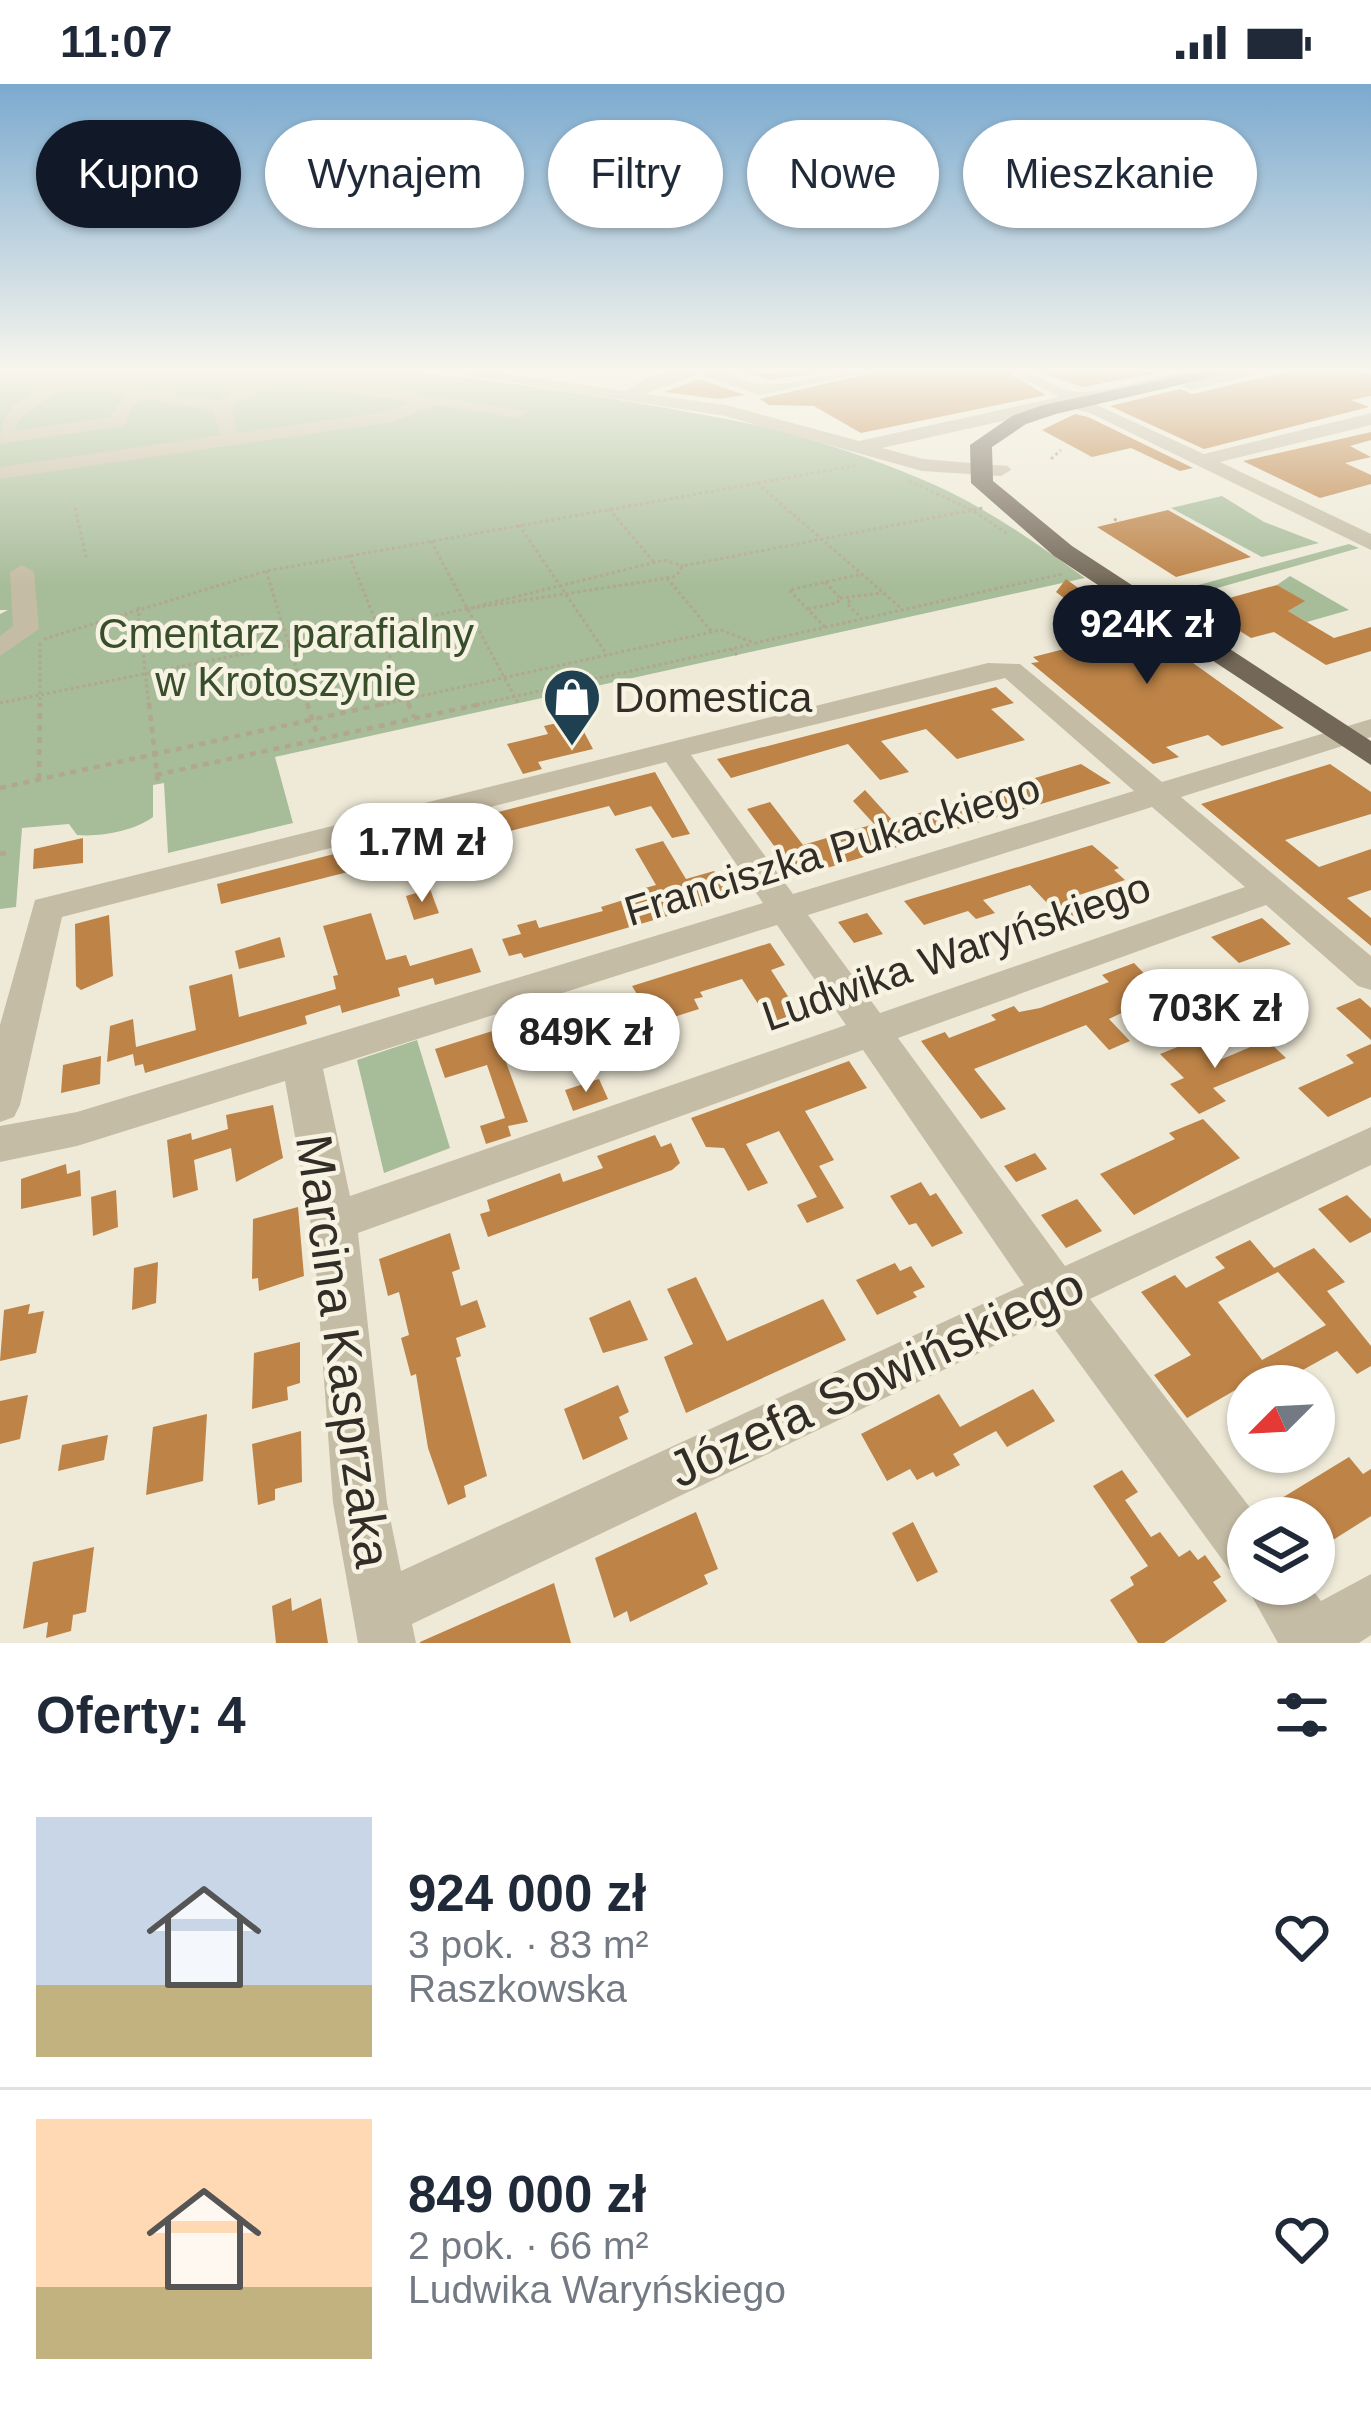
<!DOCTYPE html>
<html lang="pl">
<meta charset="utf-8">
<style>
:root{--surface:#fff;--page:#f2f2f3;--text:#1f2937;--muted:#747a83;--line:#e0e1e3;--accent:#111827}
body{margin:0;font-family:Helvetica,sans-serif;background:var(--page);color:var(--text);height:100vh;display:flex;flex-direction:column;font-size:45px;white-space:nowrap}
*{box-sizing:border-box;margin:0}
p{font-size:39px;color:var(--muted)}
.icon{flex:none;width:66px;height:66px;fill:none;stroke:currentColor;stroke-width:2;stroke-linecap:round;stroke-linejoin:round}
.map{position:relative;height:1559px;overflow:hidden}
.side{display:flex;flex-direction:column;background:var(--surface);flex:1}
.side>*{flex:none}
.guide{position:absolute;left:36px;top:36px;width:1299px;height:108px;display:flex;gap:24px}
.needle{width:78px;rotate:246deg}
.controls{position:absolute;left:1227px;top:1281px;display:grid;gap:24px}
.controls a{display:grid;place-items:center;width:108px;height:108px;border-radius:50%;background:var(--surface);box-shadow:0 3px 9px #0004;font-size:60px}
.price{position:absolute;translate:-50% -102px;padding:0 27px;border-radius:42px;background:#fff;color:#222;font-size:39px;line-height:78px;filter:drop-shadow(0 3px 6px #0008)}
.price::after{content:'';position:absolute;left:50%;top:72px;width:36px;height:27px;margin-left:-18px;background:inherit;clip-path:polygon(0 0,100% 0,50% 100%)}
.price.current{background:var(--accent);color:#fff}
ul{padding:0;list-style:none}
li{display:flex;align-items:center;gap:36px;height:300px;padding:0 36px}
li+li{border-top:3px solid var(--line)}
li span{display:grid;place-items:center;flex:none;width:336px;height:240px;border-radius:0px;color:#555}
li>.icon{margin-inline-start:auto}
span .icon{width:144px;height:144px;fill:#fffc;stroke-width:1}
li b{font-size:51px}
h2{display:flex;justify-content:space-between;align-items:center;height:144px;padding:0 36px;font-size:51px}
.pill{padding:0 42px;border-radius:54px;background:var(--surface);box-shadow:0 3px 9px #0004;font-size:42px;line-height:108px}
.pill.current{background:var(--accent);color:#fff}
.status{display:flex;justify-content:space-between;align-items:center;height:84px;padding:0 60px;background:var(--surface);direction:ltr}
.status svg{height:33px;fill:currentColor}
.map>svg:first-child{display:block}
.green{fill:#a7bc99}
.building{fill:#bd8347;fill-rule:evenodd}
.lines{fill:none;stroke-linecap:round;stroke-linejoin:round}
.path-far1{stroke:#b1a78f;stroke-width:3;stroke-dasharray:3 3;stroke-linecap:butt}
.path{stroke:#b1a78f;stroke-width:4.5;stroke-dasharray:6 6;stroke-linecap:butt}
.minor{fill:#c5bca5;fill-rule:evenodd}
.major{fill:#736858;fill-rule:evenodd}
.labels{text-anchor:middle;stroke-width:9;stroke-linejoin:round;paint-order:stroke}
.park-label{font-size:42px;fill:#384e2b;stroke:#f7f3e3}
.poi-label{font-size:42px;fill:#322d26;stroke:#f7f3e3;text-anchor:start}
.street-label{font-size:42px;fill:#322d26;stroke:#f7f3e3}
.near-street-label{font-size:51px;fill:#322d26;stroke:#f7f3e3}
</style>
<div class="status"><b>11:07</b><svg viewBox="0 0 49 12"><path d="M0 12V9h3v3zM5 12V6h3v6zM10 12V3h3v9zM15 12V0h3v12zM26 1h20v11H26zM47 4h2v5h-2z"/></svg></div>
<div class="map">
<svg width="1371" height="1559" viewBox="0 0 1371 1559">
<rect width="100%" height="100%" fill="#efead8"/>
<!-- green -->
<g class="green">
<path d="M 0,284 L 277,284 L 269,288 L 287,291 C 339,264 691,326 765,343 C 817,356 871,374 921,395 C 981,420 1032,456 1085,494 L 275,673 L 293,739 L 168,769 L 164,699 L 153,701 L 153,733 C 134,747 101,753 77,751 L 69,740 L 22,744 L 16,823 L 0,825 L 0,530 L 8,526 L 0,526 Z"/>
<path d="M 1222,412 L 1264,438 L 1319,459 L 1262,473 L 1171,424 Z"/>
<path d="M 1349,460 L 1359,464 L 1175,516 L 1206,544 L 1158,512 Z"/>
<path d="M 1290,492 L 1349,526 L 1307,538 L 1288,527 L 1304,517 L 1277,501 Z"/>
<path d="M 417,956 L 450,1064 L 384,1089 L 357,976 Z"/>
</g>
<!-- building -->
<g class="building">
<path d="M 753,284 L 763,289 L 848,284 L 771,296 L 732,285 Z"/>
<path d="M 891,284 L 1000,284 L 1046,311 L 861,349 L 814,322 L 769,321 L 760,315 Z"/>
<path d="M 1049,284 L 1057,288 L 1171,286 L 1083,303 L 1035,287 Z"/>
<path d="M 1305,284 L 1351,284 L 1371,291 L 1371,312 L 1351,316 L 1369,323 L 1204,365 L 1110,322 L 1180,305 L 1192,310 Z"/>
<path d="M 699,295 L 745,311 L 718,315 L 664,308 Z"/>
<path d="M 1075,330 L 1088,333 L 1193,384 L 1180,387 L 1131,364 L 1092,373 L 1042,346 Z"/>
<path d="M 1371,348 L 1371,356 L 1350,362 L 1371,373 L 1345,379 L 1371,391 L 1371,400 L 1320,414 L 1243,377 Z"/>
<path d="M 1168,426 L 1251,473 L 1176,493 L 1097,443 Z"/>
<path d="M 1066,495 L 1129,541 L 1137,539 L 1284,644 L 1222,662 L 1208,651 L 1166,663 L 1179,673 L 1153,680 L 1031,579 L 1039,578 L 1033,573 L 1088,559 L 1081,554 L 1107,547 L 1056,508 Z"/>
<path d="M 1277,501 L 1305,517 L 1288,527 L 1334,554 L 1371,543 L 1371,567 L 1326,581 L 1274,548 L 1251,554 L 1200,522 Z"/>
<path d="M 996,603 L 1014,619 L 991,625 L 1025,656 L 957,675 L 926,645 L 881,657 L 909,688 L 880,696 L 848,660 L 731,694 L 717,675 Z"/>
<path d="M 561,638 L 569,652 L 584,648 L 593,665 L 538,678 L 542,685 L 523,690 L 507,660 L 548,650 L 544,642 Z"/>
<path d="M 1081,680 L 1111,699 L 797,793 L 747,725 L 770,718 L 803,761 L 874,740 L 853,717 L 865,706 L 893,737 Z"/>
<path d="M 1330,680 L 1371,708 L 1371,730 L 1285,756 L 1319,783 L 1371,765 L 1371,806 L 1347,814 L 1371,834 L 1371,862 L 1201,720 Z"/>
<path d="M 655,688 L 690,750 L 672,754 L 651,722 L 615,732 L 609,722 L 221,820 L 217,800 Z"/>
<path d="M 83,754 L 83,779 L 33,785 L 34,765 Z"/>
<path d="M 663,757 L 686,795 L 714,787 L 736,812 L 524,874 L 521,869 L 509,872 L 502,855 L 521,850 L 517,841 L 536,836 L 539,844 L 603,827 L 601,823 L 630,814 L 627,809 L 656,801 L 635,765 Z"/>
<path d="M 1092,761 L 1119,784 L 1114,786 L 1125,796 L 1073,813 L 1089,830 L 1065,838 L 1030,801 L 983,816 L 995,829 L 976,835 L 968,827 L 924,841 L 904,817 Z"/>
<path d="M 430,805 L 439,829 L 414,836 L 406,812 Z"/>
<path d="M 371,829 L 386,876 L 406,871 L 410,882 L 472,864 L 481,888 L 435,901 L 433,894 L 398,904 L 400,912 L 342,929 L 340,921 L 305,932 L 307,940 L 145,989 L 143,980 L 135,982 L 133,970 L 107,978 L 110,942 L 133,935 L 136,963 L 196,946 L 189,902 L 232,890 L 239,933 L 336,905 L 333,892 L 338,891 L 323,842 Z"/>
<path d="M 867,829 L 883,850 L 854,859 L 838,838 Z"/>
<path d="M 109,831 L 113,892 L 81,906 L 76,902 L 75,840 Z"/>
<path d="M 1262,834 L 1291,860 L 1239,879 L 1211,853 Z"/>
<path d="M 280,853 L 285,873 L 239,885 L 235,867 Z"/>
<path d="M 770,859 L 785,881 L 771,886 L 802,934 L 773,943 L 742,895 L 700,908 L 703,913 L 694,915 L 699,925 L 655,939 L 632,902 Z"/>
<path d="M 1134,879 L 1163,909 L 1109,935 L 1130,957 L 1109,966 L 1086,941 L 974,985 L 1006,1025 L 981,1035 L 921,957 L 945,948 L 949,954 L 996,936 L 991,931 L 1014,922 L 1019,928 L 1040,924 L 1109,898 L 1102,891 Z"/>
<path d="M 598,913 L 610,939 L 546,960 L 535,933 Z"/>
<path d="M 1360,914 L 1371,924 L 1371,956 L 1336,924 Z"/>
<path d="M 502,944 L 511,967 L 503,970 L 528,1038 L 508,1042 L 511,1052 L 486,1060 L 480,1042 L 505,1034 L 487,981 L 445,994 L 435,965 Z"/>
<path d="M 1195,956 L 1215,978 L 1267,956 L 1286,974 L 1213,1004 L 1226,1017 L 1199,1030 L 1170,1000 L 1184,994 L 1160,970 Z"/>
<path d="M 1371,960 L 1371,1013 L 1328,1033 L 1298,1004 L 1354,979 L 1346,971 Z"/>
<path d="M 101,972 L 100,1000 L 61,1009 L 63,981 Z"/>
<path d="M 849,977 L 867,1004 L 805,1027 L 834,1076 L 819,1082 L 844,1124 L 807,1139 L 797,1121 L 817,1113 L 779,1047 L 746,1060 L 768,1099 L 748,1107 L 724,1064 L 706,1063 L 691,1034 Z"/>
<path d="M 599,995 L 608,1015 L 573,1027 L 565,1006 Z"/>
<path d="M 273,1021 L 283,1074 L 236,1098 L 231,1064 L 194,1076 L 198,1106 L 173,1114 L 167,1056 L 191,1049 L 192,1056 L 228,1045 L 226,1031 Z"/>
<path d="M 1203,1035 L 1240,1074 L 1134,1131 L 1100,1090 L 1175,1055 L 1169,1049 Z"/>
<path d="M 655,1051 L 661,1063 L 671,1059 L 680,1079 L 672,1086 L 488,1153 L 480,1130 L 490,1127 L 487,1116 L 560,1089 L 563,1098 L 603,1084 L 597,1072 Z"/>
<path d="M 1035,1069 L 1047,1085 L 1016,1098 L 1004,1082 Z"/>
<path d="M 66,1080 L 67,1090 L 80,1086 L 81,1112 L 21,1125 L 21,1095 Z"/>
<path d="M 921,1098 L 930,1112 L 936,1109 L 963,1149 L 932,1163 L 916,1139 L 909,1141 L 890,1112 Z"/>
<path d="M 116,1106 L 118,1143 L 93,1152 L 91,1113 Z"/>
<path d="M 1347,1111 L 1371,1135 L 1371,1148 L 1350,1159 L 1318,1125 Z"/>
<path d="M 1077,1115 L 1102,1147 L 1066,1164 L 1041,1131 Z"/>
<path d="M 298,1123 L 304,1192 L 259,1207 L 258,1194 L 252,1195 L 253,1135 Z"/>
<path d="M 450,1149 L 460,1185 L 452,1188 L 461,1222 L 477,1216 L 486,1243 L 456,1254 L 461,1272 L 456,1274 L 487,1392 L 464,1402 L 466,1413 L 448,1421 L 428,1364 L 416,1290 L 411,1292 L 401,1254 L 409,1251 L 399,1208 L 388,1212 L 379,1175 Z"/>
<path d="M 1250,1156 L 1274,1184 L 1314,1164 L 1345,1198 L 1327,1207 L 1371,1262 L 1371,1282 L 1357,1290 L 1337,1267 L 1281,1298 L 1270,1286 L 1187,1334 L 1154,1291 L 1191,1271 L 1141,1208 L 1175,1191 L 1186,1204 L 1225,1184 L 1215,1173 ZM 1278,1188 L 1326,1241 L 1262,1276 L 1218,1218 Z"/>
<path d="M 158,1178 L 156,1219 L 132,1226 L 134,1184 Z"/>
<path d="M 895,1179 L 900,1187 L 911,1182 L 925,1203 L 913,1208 L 917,1213 L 877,1231 L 856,1196 Z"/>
<path d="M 696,1193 L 727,1257 L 823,1215 L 846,1256 L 686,1329 L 664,1273 L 693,1260 L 667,1205 Z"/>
<path d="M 630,1216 L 648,1256 L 603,1269 L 589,1234 Z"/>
<path d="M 30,1220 L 28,1230 L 44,1227 L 36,1269 L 0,1277 L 4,1226 Z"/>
<path d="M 300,1258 L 300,1299 L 287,1303 L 288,1316 L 252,1325 L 254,1269 Z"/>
<path d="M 618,1301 L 629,1328 L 619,1333 L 628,1355 L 583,1376 L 564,1325 Z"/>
<path d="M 1033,1305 L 1055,1337 L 1007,1363 L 996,1347 L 953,1370 L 960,1381 L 936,1393 L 933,1388 L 917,1396 L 910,1385 L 887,1397 L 861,1350 L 939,1310 L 960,1343 Z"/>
<path d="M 28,1311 L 20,1355 L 0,1360 L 0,1317 Z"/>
<path d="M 207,1330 L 203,1397 L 146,1411 L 153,1343 Z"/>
<path d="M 301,1347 L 302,1398 L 275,1405 L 275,1416 L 258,1421 L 252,1360 Z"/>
<path d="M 108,1351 L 104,1376 L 58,1387 L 62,1361 Z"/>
<path d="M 1349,1373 L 1363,1390 L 1371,1385 L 1371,1432 L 1314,1468 L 1314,1434 L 1262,1434 L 1259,1428 Z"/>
<path d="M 1122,1386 L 1138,1408 L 1125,1416 L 1151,1453 L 1160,1448 L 1179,1473 L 1190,1466 L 1198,1476 L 1205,1471 L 1221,1493 L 1213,1498 L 1227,1517 L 1164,1559 L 1138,1559 L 1110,1516 L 1134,1501 L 1130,1493 L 1148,1482 L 1093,1402 Z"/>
<path d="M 696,1428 L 718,1485 L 704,1491 L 708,1500 L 630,1538 L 627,1527 L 614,1534 L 595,1474 Z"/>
<path d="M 913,1438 L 938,1488 L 917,1498 L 892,1449 Z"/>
<path d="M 94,1463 L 86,1528 L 73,1531 L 71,1547 L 46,1554 L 48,1538 L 23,1545 L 33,1478 Z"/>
<path d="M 554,1499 L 571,1559 L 420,1559 L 420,1558 Z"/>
<path d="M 291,1514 L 292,1527 L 321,1514 L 328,1559 L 276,1559 L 272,1522 Z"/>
</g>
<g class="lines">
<!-- path-far1 -->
<g class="path-far1">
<path d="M 395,284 L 413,286"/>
<path d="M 1051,375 L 1061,366"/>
<path d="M 909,397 L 972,426 L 1009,451"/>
<path d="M 757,399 L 902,525"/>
<path d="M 75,424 L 87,477"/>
<path d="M 609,425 L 654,478"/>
<path d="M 1114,435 L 1120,438"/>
<path d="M 519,441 L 607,571"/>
<path d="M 431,457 L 518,619"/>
<path d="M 349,471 L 410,622"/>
<path d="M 266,487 L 308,622"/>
<path d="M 667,494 L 712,548"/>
<path d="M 840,514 L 882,509"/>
<path d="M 850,516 L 847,520 L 861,533"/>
<path d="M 138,523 L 149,622"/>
<path d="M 466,525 L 664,476 L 683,482"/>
<path d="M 808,525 L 837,519 L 840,514 L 825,498"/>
<path d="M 825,543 L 789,506 L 862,490"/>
<path d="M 44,555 L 266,487 L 859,381"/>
<path d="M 737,571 L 731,565 L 752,560"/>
<path d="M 0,619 L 466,525 L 656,496 L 676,492 L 683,482 L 983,424"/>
<path d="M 40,622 L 40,556"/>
<path d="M 375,622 L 721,546 L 755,559 L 1062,490"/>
<path d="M 471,622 L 731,565"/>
</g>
<!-- path -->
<g class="path">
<path d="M 149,619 L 158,699"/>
<path d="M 307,619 L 318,653"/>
<path d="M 408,619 L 414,633"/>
<path d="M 156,691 L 485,619"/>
<path d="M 39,695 L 40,619"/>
<path d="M 0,704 L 388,619"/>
<path d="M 0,770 L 9,768"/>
</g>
<!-- minor -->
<g class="minor">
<path d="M 0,284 L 218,316 L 255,295 L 210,284 L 276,285 L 527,328 L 518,334 L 434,321 L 393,338 L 0,395 L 0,383 L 220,351 L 213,326 L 146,315 L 132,322 L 125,342 L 0,360 C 0,324 19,317 47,299 L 0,291 ZM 275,298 L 411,318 L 389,327 L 238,349 L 231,324 ZM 66,302 L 125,311 L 110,333 L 14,347 L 22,332 Z"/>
<path d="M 420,284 L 463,284 L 626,307 C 650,290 684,278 714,284 C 729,286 743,298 758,300 C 789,304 849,284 887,284 L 758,311 L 699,290 L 645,310 L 726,321 L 859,357 L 1059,313 L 1004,284 C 1032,284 1057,309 1083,308 C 1130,305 1173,284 1221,284 L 1088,317 L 1204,370 L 1371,329 L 1371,341 L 1220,378 L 1371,450 L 1371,466 L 1090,329 L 1065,323 L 882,364 L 923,375 L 1008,382 L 1011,386 L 1001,392 L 922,387 L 725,332 Z"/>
<path d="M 1248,284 L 1281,284 L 1191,306 L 1182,301 Z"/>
<path d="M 22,481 L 34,488 L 39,545 L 0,572 L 0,552 L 13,542 L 10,488 Z"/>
<path d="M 988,579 L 1020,580 L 1162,698 L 1371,635 L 1371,653 L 1181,713 L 1371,872 L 1371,906 L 1358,902 L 1266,821 L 898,954 L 1065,1182 L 1371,1043 L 1371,1081 L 1090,1215 L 1258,1434 L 1248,1434 L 1248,1500 L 1308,1500 L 1321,1517 L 1371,1490 L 1371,1551 L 1359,1559 L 1278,1559 L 1245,1500 L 1248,1493 L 1229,1485 L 1048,1236 L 412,1540 L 416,1559 L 358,1559 L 333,1419 L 314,1158 L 285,997 L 77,1062 L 0,1078 L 0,1042 L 77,1028 L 763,819 L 666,678 L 62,833 L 20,1021 L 14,1033 L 0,1038 L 0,941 L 35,816 ZM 1005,594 L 1134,707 L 793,810 L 691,671 ZM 1152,723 L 1245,803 L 880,929 L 808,831 ZM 777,841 L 846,941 L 350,1112 L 323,985 ZM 863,966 L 1024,1201 L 401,1487 L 387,1419 L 358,1149 Z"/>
</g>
<!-- major -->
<path class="major" d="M 1217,284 L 1251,284 L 1056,330 L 1026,340 L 992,363 L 993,397 L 1072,462 L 1371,657 L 1371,681 L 1054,472 L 971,399 L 970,361 L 1012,332 L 1043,321 Z"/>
</g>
<!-- sky -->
<linearGradient id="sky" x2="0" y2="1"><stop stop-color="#7baacf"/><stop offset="0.57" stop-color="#f8f6ed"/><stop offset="1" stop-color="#f8f6ed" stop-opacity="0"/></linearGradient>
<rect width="1371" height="502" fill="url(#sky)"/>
<!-- icons -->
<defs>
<symbol id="shop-pin" viewBox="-11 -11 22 30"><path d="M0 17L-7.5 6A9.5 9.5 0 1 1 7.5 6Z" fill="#1f4050" stroke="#f7f3e3"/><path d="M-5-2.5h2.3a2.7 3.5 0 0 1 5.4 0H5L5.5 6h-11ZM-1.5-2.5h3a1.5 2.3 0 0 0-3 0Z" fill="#fff"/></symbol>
</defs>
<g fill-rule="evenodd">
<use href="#shop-pin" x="539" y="580" width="66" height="90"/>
</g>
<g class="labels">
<!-- park labels -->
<g class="park-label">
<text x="286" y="564">Cmentarz parafialny<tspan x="286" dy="48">w Krotoszynie</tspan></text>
</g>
<!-- poi labels -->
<g class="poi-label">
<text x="614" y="628">Domestica</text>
</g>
<!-- street labels -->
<g class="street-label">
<text transform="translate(832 765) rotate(-17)" y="15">Franciszka Pukackiego</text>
<text transform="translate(956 867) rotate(-19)" y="15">Ludwika Waryńskiego</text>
</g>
<!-- near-street labels -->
<g class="near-street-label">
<text transform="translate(344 1267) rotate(82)" y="18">Marcina Kasprzaka</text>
<text transform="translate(876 1293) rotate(-25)" y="18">Józefa Sowińskiego</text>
</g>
</g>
</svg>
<div class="controls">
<a><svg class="needle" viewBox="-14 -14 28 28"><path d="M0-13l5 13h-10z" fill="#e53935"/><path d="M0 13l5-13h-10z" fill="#747a83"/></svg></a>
<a><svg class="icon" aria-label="layers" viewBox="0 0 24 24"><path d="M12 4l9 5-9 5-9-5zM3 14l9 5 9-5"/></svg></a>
</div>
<b class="price current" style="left:1147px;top:603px">924K zł</b>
<b class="price" style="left:422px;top:821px">1.7M zł</b>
<b class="price" style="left:1215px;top:987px">703K zł</b>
<b class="price" style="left:586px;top:1011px">849K zł</b>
<div class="guide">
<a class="pill current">Kupno</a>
<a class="pill">Wynajem</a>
<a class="pill">Filtry</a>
<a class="pill">Nowe</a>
<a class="pill">Mieszkanie</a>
</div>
</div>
<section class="side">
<h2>Oferty: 4<svg class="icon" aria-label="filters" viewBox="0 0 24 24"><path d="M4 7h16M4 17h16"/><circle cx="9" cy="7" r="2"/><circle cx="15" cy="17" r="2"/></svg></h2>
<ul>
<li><span style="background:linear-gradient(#c9d6e8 70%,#c2b280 0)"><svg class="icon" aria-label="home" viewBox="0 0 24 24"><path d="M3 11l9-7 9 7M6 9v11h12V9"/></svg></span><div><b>924 000 zł</b><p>3 pok. · 83 m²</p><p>Raszkowska</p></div><svg class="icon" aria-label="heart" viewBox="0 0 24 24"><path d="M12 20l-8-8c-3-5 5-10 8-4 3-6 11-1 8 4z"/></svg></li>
<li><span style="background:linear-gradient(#ffd9b3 70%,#c2b280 0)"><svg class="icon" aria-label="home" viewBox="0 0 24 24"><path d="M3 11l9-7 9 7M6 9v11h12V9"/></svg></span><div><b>849 000 zł</b><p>2 pok. · 66 m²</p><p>Ludwika Waryńskiego</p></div><svg class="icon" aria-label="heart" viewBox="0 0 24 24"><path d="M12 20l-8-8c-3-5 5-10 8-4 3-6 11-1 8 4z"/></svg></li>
</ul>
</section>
